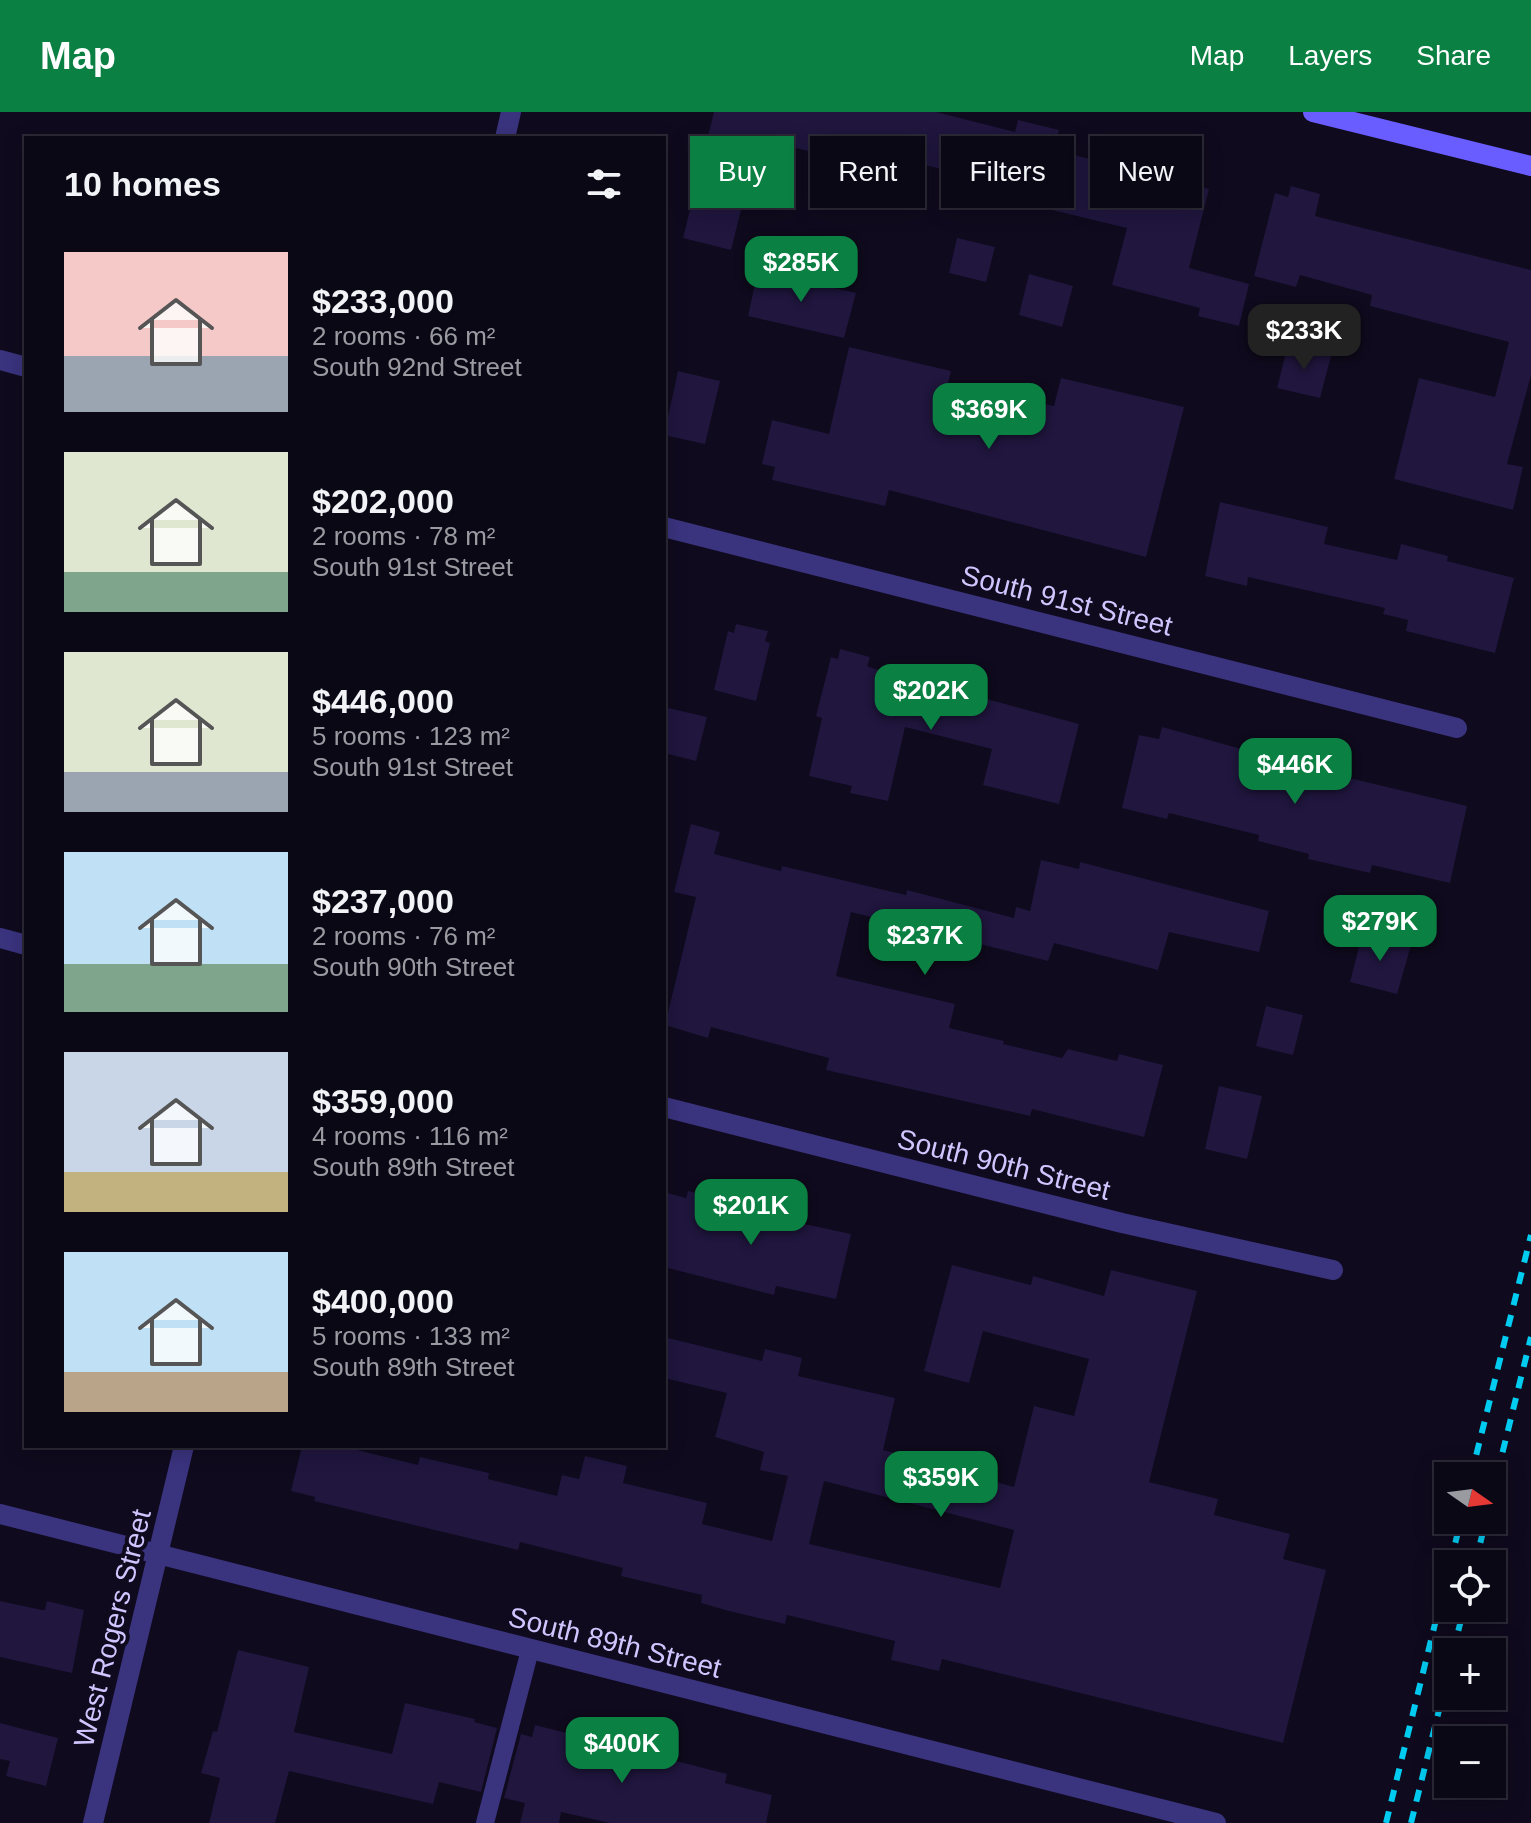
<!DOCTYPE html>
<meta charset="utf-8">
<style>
:root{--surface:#0b0816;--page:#191623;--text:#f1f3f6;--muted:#9a9aa1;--line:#2b2935;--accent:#0b8043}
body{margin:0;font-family:Arial,sans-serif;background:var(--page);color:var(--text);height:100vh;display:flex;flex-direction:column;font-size:30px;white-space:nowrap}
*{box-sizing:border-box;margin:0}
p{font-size:26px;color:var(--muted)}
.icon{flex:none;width:44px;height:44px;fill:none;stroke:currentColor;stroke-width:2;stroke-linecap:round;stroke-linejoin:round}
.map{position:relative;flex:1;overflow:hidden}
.details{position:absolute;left:24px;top:24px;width:642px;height:1312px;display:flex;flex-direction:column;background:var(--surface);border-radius:0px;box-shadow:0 4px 20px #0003,0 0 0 2px var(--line)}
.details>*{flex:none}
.guide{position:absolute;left:690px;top:24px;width:720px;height:72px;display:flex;gap:16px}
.needle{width:52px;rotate:104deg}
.tools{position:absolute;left:1434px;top:1350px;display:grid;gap:16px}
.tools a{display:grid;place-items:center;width:72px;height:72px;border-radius:0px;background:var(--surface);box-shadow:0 4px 20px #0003,0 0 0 2px var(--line);font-size:40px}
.price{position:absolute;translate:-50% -68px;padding:0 18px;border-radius:16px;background:var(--accent);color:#fff;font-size:26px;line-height:52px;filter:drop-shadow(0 2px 4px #0008)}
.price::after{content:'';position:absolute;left:50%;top:48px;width:24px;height:18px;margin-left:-12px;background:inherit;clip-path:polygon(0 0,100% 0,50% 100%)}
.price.on{background:#222;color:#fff}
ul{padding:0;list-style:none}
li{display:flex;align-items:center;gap:24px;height:200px;padding:0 40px}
li span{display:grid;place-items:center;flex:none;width:224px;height:160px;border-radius:0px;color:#555}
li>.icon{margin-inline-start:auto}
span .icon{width:96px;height:96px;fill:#fffc;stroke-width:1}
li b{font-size:34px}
h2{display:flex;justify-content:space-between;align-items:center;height:96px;padding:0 40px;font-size:34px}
.tag{padding:0 28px;border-radius:0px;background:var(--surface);box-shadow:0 4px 20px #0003,0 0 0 2px var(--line);font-size:28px;line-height:72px}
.tag.on{background:var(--accent);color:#fff}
header{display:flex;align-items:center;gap:48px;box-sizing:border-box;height:112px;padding:0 40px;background:var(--accent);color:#fff}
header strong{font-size:38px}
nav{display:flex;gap:44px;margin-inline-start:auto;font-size:28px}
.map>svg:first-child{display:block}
.building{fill:#20163e;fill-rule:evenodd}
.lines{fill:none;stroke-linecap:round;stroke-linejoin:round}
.lane{stroke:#3a337e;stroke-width:18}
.street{stroke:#3a337e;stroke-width:20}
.secondary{stroke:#6a5dff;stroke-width:20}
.rail{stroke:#00cbf1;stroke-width:6;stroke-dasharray:12 10;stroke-linecap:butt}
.labels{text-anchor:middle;stroke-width:8;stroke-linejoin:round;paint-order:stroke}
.street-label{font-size:28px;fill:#d0c6ff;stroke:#0f0a1d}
</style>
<header>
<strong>Map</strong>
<nav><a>Map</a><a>Layers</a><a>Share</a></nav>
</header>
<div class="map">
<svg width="1531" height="1711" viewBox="0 0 1531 1711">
<rect width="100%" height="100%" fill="#0f0a1d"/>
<!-- building -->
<g class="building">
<path d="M 714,0 L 936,0 L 1015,20 L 1018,8 L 1059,18 L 1054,38 L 1209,77 L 1189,156 L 1249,172 L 1239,214 L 1198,204 L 1200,196 L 1112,173 L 1127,116 L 998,85 L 1002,72 L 921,52 L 918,65 L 783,33 L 778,52 L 754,46 L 731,138 L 683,126 Z"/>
<path d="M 1291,74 L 1320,82 L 1315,104 L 1531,158 L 1531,263 L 1507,352 L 1523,355 L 1513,398 L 1394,367 L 1419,266 L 1495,285 L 1509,230 L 1370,194 L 1372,183 L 1300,163 L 1296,175 L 1254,164 L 1275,81 L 1288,85 Z"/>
<path d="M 957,126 L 995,135 L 986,170 L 949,161 Z"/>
<path d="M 758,158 L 856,181 L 844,226 L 748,204 Z"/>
<path d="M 1029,162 L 1073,174 L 1062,215 L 1019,203 Z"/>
<path d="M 1288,233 L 1331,244 L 1320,286 L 1277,276 Z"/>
<path d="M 849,235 L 951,259 L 948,271 L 1054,294 L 1061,266 L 1184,295 L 1146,445 L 889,378 L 885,394 L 772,368 L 775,355 L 762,352 L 772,308 L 829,322 Z"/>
<path d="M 678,259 L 720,269 L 705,332 L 664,323 Z"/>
<path d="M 1220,390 L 1328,415 L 1324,432 L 1397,448 L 1401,432 L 1448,444 L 1447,449 L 1514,466 L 1495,541 L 1406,519 L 1408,508 L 1383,502 L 1385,496 L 1248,465 L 1247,474 L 1205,464 Z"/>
<path d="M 736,512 L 768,519 L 765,529 L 770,531 L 756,589 L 714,578 L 728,519 L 734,521 Z"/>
<path d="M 840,537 L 870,545 L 867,554 L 875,557 L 1079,612 L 1059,692 L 983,673 L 992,637 L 905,615 L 888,689 L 850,681 L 852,674 L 809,664 L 822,606 L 816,604 L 831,545 L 838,547 Z"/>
<path d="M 664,595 L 707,605 L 696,649 L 664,641 Z"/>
<path d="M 1162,615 L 1324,660 L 1467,694 L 1450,771 L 1372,753 L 1370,761 L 1308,747 L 1309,742 L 1258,729 L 1259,723 L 1169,701 L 1167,707 L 1122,696 L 1139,623 L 1159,627 Z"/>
<path d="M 691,712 L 720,720 L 714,742 L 781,759 L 782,754 L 906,783 L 907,778 L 1014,806 L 1016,795 L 1030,799 L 1041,748 L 1079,757 L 1080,750 L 1269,799 L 1259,840 L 1169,820 L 1158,858 L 1054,831 L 1048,849 L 851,800 L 836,864 L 955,892 L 949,916 L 1004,929 L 1003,932 L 1062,946 L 1068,937 L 1117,949 L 1119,942 L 1163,953 L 1144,1025 L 1032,997 L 1030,1004 L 826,958 L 829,946 L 711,915 L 708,926 L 665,913 L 696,785 L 674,780 Z"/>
<path d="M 1363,820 L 1411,833 L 1397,882 L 1350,870 Z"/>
<path d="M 1266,894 L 1303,903 L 1293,943 L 1256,934 Z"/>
<path d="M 1219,974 L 1262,984 L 1247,1047 L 1205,1037 Z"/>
<path d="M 688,1079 L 777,1100 L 776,1106 L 851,1122 L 836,1187 L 776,1174 L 774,1183 L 664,1155 L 664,1080 L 686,1086 Z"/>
<path d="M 952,1153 L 1031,1173 L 1033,1164 L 1104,1184 L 1111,1158 L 1197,1179 L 1149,1370 L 1218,1387 L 1214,1403 L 1290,1422 L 1283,1447 L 1326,1458 L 1283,1631 L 942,1547 L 939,1559 L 891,1548 L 895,1529 L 787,1503 L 785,1512 L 729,1499 L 701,1491 L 702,1483 L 621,1464 L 623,1456 L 520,1430 L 518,1438 L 314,1389 L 315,1385 L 291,1379 L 302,1334 L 341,1334 L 418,1353 L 420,1345 L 489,1361 L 488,1367 L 557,1384 L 562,1363 L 579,1367 L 585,1344 L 627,1354 L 623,1371 L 707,1391 L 702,1412 L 772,1429 L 788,1364 L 760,1358 L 764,1340 L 715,1325 L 727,1281 L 664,1266 L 664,1225 L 762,1249 L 765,1237 L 802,1246 L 798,1264 L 895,1286 L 883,1338 L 1014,1375 L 1034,1294 L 1074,1304 L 1089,1247 L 983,1219 L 969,1271 L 924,1259 ZM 824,1369 L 1014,1418 L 1000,1476 L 809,1432 Z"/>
<path d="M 0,1489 L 42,1498 L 45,1498 L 47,1489 L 84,1498 L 72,1561 L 0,1545 Z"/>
<path d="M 238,1538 L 309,1555 L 294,1620 L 392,1642 L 405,1591 L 475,1607 L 474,1610 L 497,1616 L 481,1680 L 439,1670 L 433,1692 L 289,1659 L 275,1711 L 209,1711 L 220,1666 L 201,1661 L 213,1619 L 217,1620 Z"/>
<path d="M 0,1611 L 58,1626 L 46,1674 L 6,1664 L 10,1649 L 0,1647 Z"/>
<path d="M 535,1613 L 727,1662 L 725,1671 L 772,1683 L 766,1711 L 610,1711 L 561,1700 L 559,1711 L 520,1711 L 525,1691 L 504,1686 L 521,1622 L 532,1625 Z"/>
</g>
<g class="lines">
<!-- lane -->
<path class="lane" d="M 485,1711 L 530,1538"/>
<!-- street -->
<g class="street">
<path d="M 505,26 L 511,0"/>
<path d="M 0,248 L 26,255"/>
<path d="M 664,415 L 1457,616"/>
<path d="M 0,826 L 26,833"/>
<path d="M 664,995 L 1122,1111 L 1333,1158"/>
<path d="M 0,1402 L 1216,1711"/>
<path d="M 93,1711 L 184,1334"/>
</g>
<!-- secondary -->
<path class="secondary" d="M 1313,0 L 1531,54"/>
<!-- rail -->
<g class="rail">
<path d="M 1471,1364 L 1531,1123"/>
<path d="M 1492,1383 L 1531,1225"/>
<path d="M 1450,1452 L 1461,1408"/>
<path d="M 1475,1452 L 1486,1408"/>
<path d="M 1453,1540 L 1464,1496"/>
<path d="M 1386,1711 L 1448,1459"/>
<path d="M 1411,1711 L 1448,1562"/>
</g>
</g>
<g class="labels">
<!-- street labels -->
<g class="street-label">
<text transform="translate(1067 488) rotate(14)" y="10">South 91st Street</text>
<text transform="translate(1004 1052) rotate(14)" y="10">South 90th Street</text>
<text transform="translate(112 1516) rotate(-76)" y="10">West Rogers Street</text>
<text transform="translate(615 1530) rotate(14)" y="10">South 89th Street</text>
</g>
</g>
</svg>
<div class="tools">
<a><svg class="needle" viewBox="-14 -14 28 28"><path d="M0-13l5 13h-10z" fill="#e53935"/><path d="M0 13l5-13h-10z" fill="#9a9aa1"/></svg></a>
<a><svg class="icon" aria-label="locate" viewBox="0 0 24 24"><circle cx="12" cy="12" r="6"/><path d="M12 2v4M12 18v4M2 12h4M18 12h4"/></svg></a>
<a>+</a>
<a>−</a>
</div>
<b class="price" style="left:801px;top:192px">$285K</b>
<b class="price on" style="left:1304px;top:260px">$233K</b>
<b class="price" style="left:989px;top:339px">$369K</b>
<b class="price" style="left:931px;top:620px">$202K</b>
<b class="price" style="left:1295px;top:694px">$446K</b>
<b class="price" style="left:1380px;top:851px">$279K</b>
<b class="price" style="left:925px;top:865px">$237K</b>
<b class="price" style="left:751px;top:1135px">$201K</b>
<b class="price" style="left:941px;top:1407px">$359K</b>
<b class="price" style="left:622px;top:1673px">$400K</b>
<div class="guide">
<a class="tag on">Buy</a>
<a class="tag">Rent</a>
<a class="tag">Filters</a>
<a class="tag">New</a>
</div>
<section class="details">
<h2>10 homes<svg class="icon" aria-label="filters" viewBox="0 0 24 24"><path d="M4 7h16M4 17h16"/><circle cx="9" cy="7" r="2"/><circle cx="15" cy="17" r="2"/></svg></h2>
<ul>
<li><span style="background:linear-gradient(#f6c9c9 65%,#9aa5b1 0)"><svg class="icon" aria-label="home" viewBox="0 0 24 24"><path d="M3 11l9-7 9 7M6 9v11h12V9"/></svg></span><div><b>$233,000</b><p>2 rooms · 66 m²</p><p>South 92nd Street</p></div></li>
<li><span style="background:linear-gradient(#dfe7d0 75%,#7fa58c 0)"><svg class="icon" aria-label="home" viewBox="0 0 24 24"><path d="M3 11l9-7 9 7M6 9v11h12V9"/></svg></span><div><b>$202,000</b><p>2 rooms · 78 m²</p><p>South 91st Street</p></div></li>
<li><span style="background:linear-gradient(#dfe7d0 75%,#9aa5b1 0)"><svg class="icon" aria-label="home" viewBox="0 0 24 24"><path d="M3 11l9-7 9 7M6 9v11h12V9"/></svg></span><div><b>$446,000</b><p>5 rooms · 123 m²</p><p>South 91st Street</p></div></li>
<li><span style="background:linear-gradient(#bfe0f5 70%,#7fa58c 0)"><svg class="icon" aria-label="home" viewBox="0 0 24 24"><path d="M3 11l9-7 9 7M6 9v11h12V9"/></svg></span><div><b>$237,000</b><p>2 rooms · 76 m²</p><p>South 90th Street</p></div></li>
<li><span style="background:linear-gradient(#c9d6e8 75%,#c2b280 0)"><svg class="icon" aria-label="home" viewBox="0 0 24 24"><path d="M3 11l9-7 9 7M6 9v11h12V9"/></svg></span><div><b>$359,000</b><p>4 rooms · 116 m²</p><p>South 89th Street</p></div></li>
<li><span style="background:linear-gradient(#bfe0f5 75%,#b9a48a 0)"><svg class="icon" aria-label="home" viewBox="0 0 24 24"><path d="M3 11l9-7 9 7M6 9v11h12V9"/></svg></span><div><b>$400,000</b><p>5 rooms · 133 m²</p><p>South 89th Street</p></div></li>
</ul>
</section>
</div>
